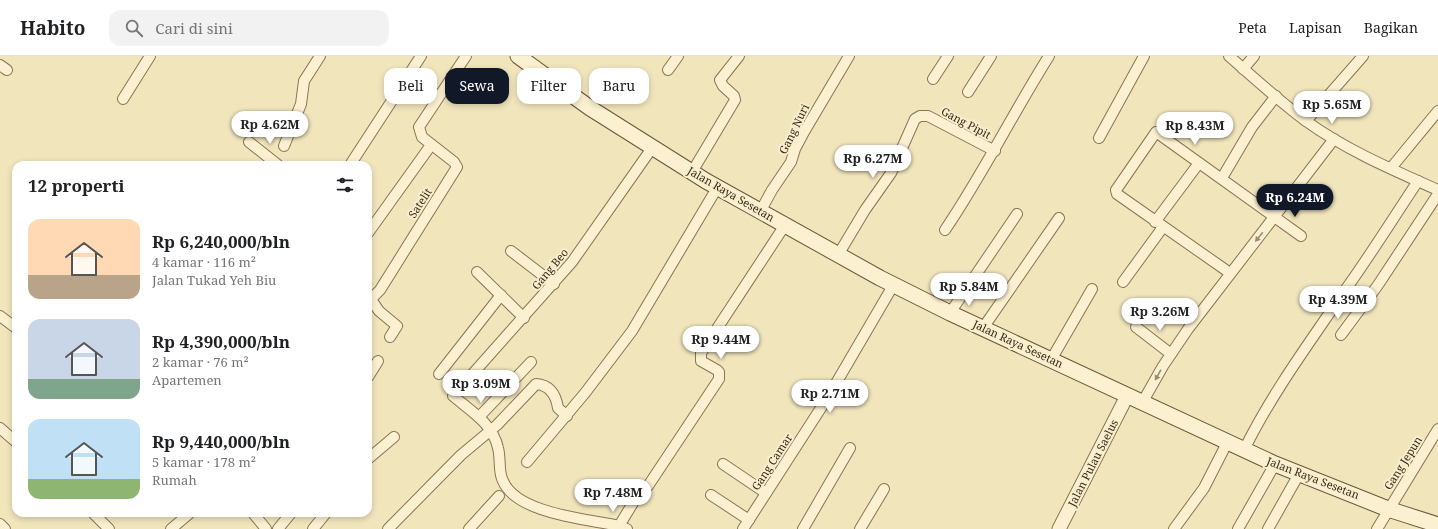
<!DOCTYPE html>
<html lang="id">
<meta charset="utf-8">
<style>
:root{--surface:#fff;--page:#f2f2f2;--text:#202124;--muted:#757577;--line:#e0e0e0;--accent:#111827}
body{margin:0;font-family:"Noto Serif",serif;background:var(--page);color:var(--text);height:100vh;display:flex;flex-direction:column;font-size:15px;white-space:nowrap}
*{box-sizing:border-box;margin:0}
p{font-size:13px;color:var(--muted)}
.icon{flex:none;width:22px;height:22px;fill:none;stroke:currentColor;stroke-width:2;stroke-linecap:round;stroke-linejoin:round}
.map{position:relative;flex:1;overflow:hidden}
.sheet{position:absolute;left:12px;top:105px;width:360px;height:356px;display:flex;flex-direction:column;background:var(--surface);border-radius:12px;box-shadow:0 2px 6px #0003}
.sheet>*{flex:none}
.hud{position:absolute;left:384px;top:12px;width:380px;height:36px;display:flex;gap:8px}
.price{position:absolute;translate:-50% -34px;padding:0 9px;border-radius:14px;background:#fff;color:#222;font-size:13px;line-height:26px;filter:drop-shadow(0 1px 2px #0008)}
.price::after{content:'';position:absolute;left:50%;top:24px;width:12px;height:9px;margin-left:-6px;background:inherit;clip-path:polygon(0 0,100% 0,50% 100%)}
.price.on{background:var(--accent);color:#fff}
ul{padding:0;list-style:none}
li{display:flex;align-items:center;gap:12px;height:100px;padding:0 16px}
li span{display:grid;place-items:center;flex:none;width:112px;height:80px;border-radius:12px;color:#555}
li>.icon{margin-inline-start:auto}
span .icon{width:48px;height:48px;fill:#fffc;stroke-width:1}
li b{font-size:17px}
h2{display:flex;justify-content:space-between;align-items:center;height:48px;padding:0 16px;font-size:17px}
.pill{padding:0 14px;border-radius:12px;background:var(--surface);box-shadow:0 2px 6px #0003;font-size:14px;line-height:36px}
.pill.on{background:var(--accent);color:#fff}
header{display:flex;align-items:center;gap:24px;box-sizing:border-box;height:56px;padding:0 20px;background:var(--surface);border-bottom:1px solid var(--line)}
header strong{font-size:19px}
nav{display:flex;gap:22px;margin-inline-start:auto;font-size:14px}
.search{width:280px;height:36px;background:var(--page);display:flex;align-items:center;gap:10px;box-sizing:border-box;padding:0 14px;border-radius:12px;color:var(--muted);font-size:15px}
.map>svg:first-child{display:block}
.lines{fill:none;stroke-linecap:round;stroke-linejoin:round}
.minor-casing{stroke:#897455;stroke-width:12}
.tertiary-casing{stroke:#897455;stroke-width:15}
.secondary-casing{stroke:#6b5538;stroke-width:17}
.minor{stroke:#fbf1d0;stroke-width:10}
.tertiary{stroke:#fbf1d0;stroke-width:13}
.secondary{stroke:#fbf1d0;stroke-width:15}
.oneway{fill:#998e75}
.labels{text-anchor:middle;stroke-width:4;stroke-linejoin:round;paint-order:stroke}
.street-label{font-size:11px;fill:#372a1a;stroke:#f8eecc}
</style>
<header>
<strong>Habito</strong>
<div class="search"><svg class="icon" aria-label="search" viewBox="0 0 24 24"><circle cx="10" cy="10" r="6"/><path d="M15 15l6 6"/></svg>Cari di sini</div>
<nav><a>Peta</a><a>Lapisan</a><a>Bagikan</a></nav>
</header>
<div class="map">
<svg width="1438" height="473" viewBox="0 0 1438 473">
<rect width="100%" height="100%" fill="#f1e5bc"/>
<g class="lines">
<defs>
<g id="minor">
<path d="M 1229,0 C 1254,22 1279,45 1306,65 C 1346,94 1393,114 1438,134"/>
<path d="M 0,9 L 7,14"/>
<path d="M 1243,13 L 1254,0"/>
<path d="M 668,14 L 678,0"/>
<path d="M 933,23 L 948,0"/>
<path d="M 968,36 L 991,0"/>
<path d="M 123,43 L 150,0"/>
<path d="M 1306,65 L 1363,0"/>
<path d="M 1099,82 L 1144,0"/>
<path d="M 249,86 L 278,109"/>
<path d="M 284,90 L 301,48 L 304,25 L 320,0"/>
<path d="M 350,109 L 421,0"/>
<path d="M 1391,112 L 1438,55"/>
<path d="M 692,116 L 735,44 L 734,40 L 723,30 L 720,24 L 739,0"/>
<path d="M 1222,122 L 1252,71 L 1276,40"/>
<path d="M 760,156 L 772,134 L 791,106 L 795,93 L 804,76 L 849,0"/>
<path d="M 1155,166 L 1199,107"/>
<path d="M 945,174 C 983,118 1013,57 1049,0"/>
<path d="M 368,177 L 431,89"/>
<path d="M 511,195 L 554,228"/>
<path d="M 838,199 L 865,154 L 891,117 L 915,63 L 920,60 L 928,60 L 995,95"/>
<path d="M 477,216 L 524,262"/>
<path d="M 1230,217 L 1117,138 L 1116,134 L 1156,76 L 1301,180"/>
<path d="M 1123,226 L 1163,171"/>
<path d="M 368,239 L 379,255 L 397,270 L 390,281"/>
<path d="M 370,241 L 373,241 L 380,234 L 457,111 L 454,106 L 422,81 L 419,71 L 466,0"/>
<path d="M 950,257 L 1017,158"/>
<path d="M 0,260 L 16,272"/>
<path d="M 1136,271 L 1171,298"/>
<path d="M 983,272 L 1059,162"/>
<path d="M 1341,279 L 1378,229 L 1438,138"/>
<path d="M 1051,304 L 1092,233"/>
<path d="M 439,318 L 501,239"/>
<path d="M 368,321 L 378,305"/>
<path d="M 1142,347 L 1163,310 L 1188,273 L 1334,83"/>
<path d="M 479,361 L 531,306"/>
<path d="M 0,372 L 16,386"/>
<path d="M 1244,394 C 1272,337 1310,286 1346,233 C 1371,198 1394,161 1418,125"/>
<path d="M 368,403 L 394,381"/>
<path d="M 527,406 L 585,337 L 632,275 L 717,132"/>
<path d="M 723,408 L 766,437"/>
<path d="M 625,429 L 637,438"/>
<path d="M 648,430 L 719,323 L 719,316 L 717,314 L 701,305 L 701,297 L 785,169"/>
<path d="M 711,439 L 749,464"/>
<path d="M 93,457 L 109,473"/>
<path d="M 253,457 L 266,473"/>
<path d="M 0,468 L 5,473"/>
<path d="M 619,470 L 642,432"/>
<path d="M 171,473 L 190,457"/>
<path d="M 278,473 L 291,457"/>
<path d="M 313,473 L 326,457"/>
<path d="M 388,473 L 461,399 L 497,369 L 536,328 C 550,329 556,339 558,352 L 567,360"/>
<path d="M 469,473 L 499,440"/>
<path d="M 627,473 L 619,470 C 588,463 517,458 503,425 C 498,416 501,403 498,392 C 493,368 471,355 453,340 L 572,206 L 652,92"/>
<path d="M 743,473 L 828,341 L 894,228"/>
<path d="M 803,473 L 850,392"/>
<path d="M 860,473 L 884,433"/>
<path d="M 1174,473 L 1204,432 L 1227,387"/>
<path d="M 1238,473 L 1275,408"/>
<path d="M 1268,473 L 1299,418"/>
<path d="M 1377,473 L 1438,373"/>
</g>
<path id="tertiary" d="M 1059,473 L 1127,340"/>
<path id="secondary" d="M 518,0 L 590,52 L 706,125 L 880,222 L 950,257 L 1275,408 L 1388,453 L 1438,469"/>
</defs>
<!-- minor casing -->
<use href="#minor" class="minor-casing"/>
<!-- tertiary casing -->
<use href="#tertiary" class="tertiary-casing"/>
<!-- secondary casing -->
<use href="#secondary" class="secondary-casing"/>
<!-- minor -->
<use href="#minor" class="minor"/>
<!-- tertiary -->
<use href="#tertiary" class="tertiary"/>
<!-- secondary -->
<use href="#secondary" class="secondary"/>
</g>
<!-- one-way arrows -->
<defs><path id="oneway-solid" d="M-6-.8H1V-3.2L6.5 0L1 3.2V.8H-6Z"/></defs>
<g class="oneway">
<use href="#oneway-solid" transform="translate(1259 181) rotate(129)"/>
<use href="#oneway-solid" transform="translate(1158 319) rotate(119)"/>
</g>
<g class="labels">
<!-- street labels -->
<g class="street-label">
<text transform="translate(966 67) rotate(28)" y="4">Gang Pipit</text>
<text transform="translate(794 73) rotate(-64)" y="4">Gang Nuri</text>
<text transform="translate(731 138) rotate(30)" y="4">Jalan Raya Sesetan</text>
<text transform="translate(420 147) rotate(-57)" y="4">Satelit</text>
<text transform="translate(550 213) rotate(-50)" y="4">Gang Beo</text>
<text transform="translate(1018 288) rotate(25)" y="4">Jalan Raya Sesetan</text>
<text transform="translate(772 406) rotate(-57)" y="4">Gang Camar</text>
<text transform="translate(1093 407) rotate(-63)" y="4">Jalan Pulau Saelus</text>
<text transform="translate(1403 407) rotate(-58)" y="4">Gang Jepun</text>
<text transform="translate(1313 422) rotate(21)" y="4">Jalan Raya Sesetan</text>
</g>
</g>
</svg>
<b class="price" style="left:1332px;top:69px">Rp 5.65M</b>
<b class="price" style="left:270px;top:89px">Rp 4.62M</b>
<b class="price" style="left:1195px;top:90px">Rp 8.43M</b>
<b class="price" style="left:873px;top:123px">Rp 6.27M</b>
<b class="price on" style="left:1295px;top:162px">Rp 6.24M</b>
<b class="price" style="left:969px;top:251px">Rp 5.84M</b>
<b class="price" style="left:1338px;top:264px">Rp 4.39M</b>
<b class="price" style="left:1160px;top:276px">Rp 3.26M</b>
<b class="price" style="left:721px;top:304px">Rp 9.44M</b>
<b class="price" style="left:481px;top:348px">Rp 3.09M</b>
<b class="price" style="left:830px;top:358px">Rp 2.71M</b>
<b class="price" style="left:613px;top:457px">Rp 7.48M</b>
<div class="hud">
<a class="pill">Beli</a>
<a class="pill on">Sewa</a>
<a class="pill">Filter</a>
<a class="pill">Baru</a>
</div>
<section class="sheet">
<h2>12 properti<svg class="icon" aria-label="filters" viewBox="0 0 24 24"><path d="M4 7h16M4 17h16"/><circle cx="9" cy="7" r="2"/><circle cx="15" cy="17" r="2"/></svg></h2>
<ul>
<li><span style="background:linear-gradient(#ffd9b3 70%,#b9a48a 0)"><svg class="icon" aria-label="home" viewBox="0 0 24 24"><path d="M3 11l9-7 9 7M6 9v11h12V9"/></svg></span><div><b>Rp 6,240,000/bln</b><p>4 kamar · 116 m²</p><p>Jalan Tukad Yeh Biu</p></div></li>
<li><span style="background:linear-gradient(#c9d6e8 75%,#7fa58c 0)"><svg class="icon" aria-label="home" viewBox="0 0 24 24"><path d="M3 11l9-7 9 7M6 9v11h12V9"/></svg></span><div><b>Rp 4,390,000/bln</b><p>2 kamar · 76 m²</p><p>Apartemen</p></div></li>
<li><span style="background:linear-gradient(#bfe0f5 75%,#8fb573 0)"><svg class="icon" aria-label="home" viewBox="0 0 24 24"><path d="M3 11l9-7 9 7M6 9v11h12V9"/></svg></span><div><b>Rp 9,440,000/bln</b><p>5 kamar · 178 m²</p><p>Rumah</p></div></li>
</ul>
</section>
</div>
